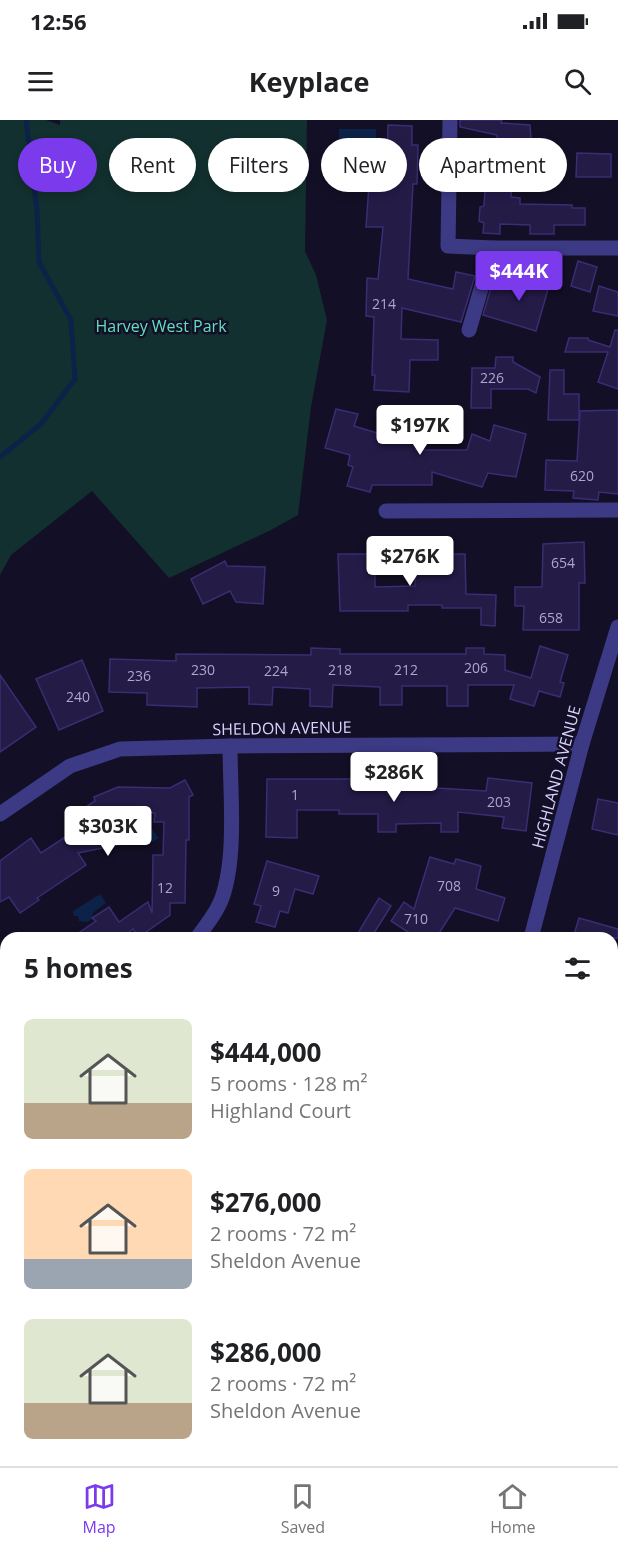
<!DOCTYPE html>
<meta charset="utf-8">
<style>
:root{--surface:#fff;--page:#f6f6f6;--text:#202124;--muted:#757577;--line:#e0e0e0;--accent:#7c3aed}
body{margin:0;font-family:"Open Sans",sans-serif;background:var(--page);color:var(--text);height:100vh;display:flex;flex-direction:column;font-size:22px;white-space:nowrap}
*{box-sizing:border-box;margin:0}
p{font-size:20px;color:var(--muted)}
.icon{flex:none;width:33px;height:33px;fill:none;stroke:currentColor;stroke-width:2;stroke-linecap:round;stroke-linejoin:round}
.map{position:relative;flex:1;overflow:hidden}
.details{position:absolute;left:0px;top:812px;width:618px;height:536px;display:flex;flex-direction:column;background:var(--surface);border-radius:18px 18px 0 0;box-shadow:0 3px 9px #0003}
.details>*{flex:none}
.guide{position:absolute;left:18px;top:18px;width:582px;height:54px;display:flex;gap:12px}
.price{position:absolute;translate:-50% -51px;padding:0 14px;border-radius:6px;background:#fff;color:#222;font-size:20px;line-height:39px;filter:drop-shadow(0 2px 3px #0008)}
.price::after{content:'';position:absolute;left:50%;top:36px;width:18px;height:14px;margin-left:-9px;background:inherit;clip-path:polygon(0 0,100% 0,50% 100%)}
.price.current{background:var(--accent);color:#fff}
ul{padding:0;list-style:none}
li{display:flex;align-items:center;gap:18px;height:150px;padding:0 24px}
li span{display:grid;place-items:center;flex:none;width:168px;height:120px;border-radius:9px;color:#555}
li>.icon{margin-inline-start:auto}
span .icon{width:72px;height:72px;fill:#fffc;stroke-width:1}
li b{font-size:26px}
h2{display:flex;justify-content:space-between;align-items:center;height:72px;padding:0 24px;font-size:26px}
.pill{padding:0 21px;border-radius:27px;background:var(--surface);box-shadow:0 3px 9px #0003;font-size:21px;line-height:54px}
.pill.current{background:var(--accent);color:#fff}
.status{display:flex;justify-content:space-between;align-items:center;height:42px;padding:0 30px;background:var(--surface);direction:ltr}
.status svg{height:16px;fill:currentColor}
header{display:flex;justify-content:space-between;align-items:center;height:78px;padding:0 24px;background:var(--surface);font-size:27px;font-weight:700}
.menu{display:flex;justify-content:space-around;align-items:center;height:84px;border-top:2px solid var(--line);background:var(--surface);font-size:16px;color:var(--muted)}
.menu a{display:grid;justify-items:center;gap:3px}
.menu .current{color:var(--accent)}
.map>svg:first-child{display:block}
.green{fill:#12302f}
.water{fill:#0c2248}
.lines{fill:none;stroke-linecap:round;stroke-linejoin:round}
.stream{stroke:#0c2248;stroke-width:5}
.building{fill:#241b47;stroke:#3b2d73;stroke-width:1.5}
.minor{stroke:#3d3a85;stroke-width:15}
.tertiary{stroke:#3d3a85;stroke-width:15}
.labels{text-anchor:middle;stroke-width:5;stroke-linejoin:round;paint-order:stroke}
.number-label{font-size:14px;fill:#aca6d1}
.park-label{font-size:16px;fill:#5fe0c0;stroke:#130f26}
.street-label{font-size:16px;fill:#d9d4ff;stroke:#130f26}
</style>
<div class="status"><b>12:56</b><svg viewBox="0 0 49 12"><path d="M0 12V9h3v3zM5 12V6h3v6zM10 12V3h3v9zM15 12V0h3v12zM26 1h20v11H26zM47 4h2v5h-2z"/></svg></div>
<header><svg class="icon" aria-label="menu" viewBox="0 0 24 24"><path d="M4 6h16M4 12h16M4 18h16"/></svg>Keyplace<svg class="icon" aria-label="search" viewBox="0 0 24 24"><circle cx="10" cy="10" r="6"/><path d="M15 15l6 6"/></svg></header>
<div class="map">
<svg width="618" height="1346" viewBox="0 0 618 1346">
<rect width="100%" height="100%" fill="#130f26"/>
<!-- green -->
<path class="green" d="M 0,0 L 46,0 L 60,5 L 60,0 L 307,0 L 305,131 L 316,155 L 327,200 L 311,287 L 298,395 L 271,410 L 169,458 L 92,371 L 11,435 L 0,455 Z"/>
<!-- water -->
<g class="water">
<rect x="339" y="9" width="37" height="14"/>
<path d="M 134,697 L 146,697 L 149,705 L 159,718 L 146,726 L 142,720 L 137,721 L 135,718 L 140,715 Z"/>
<path d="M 100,774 L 106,783 L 93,793 L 92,798 L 88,802 L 79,801 L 78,796 L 74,796 L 73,791 Z"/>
</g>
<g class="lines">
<!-- stream -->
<g class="stream">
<path d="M 0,337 L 41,304 L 75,259 L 71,200 L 39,142 L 37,90 L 26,0"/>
<path d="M 612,974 L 618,975"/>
<path d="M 0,1130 L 6,1126"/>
</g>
</g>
<!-- building -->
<g class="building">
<path d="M 460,0 L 502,0 L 501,3 L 530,5 L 532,31 L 527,32 L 525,39 L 513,39 L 511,77 L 520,78 L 520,84 L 572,85 L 572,88 L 585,88 L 585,105 L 554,105 L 554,114 L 530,114 L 530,105 L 500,104 L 500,114 L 483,113 L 484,103 L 479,101 L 480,87 L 484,86 L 486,54 L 496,55 L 497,15 L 460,7 Z"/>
<path d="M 388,5 L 412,6 L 412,25 L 418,25 L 417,64 L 413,64 L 408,159 L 453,169 L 456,152 L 475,156 L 461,202 L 402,188 L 401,219 L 438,220 L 438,240 L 410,240 L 409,272 L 374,270 L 375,255 L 372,255 L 374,197 L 366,196 L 367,158 L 378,159 L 383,107 L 366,107 L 369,65 L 353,65 L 354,41 L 387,42 Z"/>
<path d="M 577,33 L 611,34 L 611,57 L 576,57 Z"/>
<path d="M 578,141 L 597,147 L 590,172 L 571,166 Z"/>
<path d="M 530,152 L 551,159 L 536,211 L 483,195 L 493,161 L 524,170 Z"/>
<path d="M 599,166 L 618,172 L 618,196 L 593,191 Z"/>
<path d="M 615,210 L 618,210 L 618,269 L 598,262 L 608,232 L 565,232 L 569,218 L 588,218 L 588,220 L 610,227 Z"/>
<path d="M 496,237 L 513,237 L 513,242 L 540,257 L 536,273 L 528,269 L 491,269 L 491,288 L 471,288 L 472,248 L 495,248 Z"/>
<path d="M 550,250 L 564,250 L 564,274 L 579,274 L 579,300 L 548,300 Z"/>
<path d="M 336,289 L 358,294 L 354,306 L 400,320 L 406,304 L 423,310 L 416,330 L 467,330 L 472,314 L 490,321 L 494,305 L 526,314 L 516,357 L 488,353 L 482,367 L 432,352 L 432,365 L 372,365 L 370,372 L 347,366 L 353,347 L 348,345 L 350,335 L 325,328 Z"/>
<path d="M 618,290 L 618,374 L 599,372 L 598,380 L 573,378 L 574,371 L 545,370 L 546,340 L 577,341 L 580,291 Z"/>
<path d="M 584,422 L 585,463 L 579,463 L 579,510 L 523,510 L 524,486 L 515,486 L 515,467 L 542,467 L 543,424 Z"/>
<path d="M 338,434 L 375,434 L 375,467 L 415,466 L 415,440 L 445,441 L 445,434 L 465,434 L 466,474 L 496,475 L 495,506 L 481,505 L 481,488 L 442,488 L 442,485 L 408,485 L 408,491 L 340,491 Z"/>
<path d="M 225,441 L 227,446 L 265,447 L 263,484 L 236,482 L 230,471 L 203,484 L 191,459 Z"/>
<path d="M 540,526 L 568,535 L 560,562 L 564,563 L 560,577 L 539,571 L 534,586 L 510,579 L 514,565 L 468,565 L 468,586 L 447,586 L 447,566 L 402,566 L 402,585 L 380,585 L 380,567 L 333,565 L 332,587 L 310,586 L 310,569 L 273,567 L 272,585 L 249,584 L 249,567 L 197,568 L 197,587 L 147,585 L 147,573 L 109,572 L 110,539 L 176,541 L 176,534 L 311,535 L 311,528 L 340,529 L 340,534 L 466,534 L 466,528 L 484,528 L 484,534 L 505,535 L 505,550 L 531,558 Z"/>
<path d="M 82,540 L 103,591 L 59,610 L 36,559 Z"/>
<path d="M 0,555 L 36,607 L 0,632 Z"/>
<path d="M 488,658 L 532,663 L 526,711 L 502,708 L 504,697 L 458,692 L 458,712 L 441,712 L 441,703 L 396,704 L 396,712 L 378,712 L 378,694 L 339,694 L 339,690 L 297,690 L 297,718 L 266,717 L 267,659 L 375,659 L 375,669 L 405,668 L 405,660 L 437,660 L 437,668 L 486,671 Z"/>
<path d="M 185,660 L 193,675 L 189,677 L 189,720 L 186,720 L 185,783 L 170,783 L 170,795 L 139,817 L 133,809 L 127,814 L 129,818 L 71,818 L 96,801 L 92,798 L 109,787 L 119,802 L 148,782 L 152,793 L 153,735 L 163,735 L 164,702 L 154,702 L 155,693 L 118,693 L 128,723 L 78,733 L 86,745 L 37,778 L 39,780 L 20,793 L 9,777 L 0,782 L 0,741 L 31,718 L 41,733 L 73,712 L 66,700 L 95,681 L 94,677 L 118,667 L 170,668 Z"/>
<path d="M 598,679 L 618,683 L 618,715 L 592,709 Z"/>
<path d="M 430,737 L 454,744 L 456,739 L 481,746 L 476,769 L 505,778 L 498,801 L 455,788 L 436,818 L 417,818 L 391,801 L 404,782 L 414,789 Z"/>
<path d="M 267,741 L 319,756 L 313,774 L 295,769 L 288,793 L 280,791 L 275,807 L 256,802 L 261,786 L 254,784 Z"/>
<path d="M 379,778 L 391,786 L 371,818 L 355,818 Z"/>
<path d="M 579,798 L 618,809 L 618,818 L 573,818 Z"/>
</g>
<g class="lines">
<!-- minor -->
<g class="minor">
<path d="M 450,0 L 448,126 L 493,128 L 469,210"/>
<path d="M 493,128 L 618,128"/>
<path d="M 386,391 L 618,390"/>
<path d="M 0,694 L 70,646 L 120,629 L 230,626 L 582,624"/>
<path d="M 197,818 C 206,805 217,793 222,778 C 237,736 230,671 230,626"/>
<path d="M 0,963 L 6,959"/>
<path d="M 612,1130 L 618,1132"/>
<path d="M 30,1346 L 31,1341"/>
</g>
<!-- tertiary -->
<g class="tertiary">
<path d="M 531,818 L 582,624 L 618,507"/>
<path d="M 385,1346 L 387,1341"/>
</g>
</g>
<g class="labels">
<!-- number labels -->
<g class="number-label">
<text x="384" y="189">214</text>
<text x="492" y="263">226</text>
<text x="582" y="361">620</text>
<text x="563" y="448">654</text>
<text x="551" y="503">658</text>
<text x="476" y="553">206</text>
<text x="203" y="555">230</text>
<text x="340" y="555">218</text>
<text x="406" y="555">212</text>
<text x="276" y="556">224</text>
<text x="139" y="561">236</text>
<text x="78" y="582">240</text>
<text x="295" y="680">1</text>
<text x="499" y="687">203</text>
<text x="449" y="771">708</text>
<text x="165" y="773">12</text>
<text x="276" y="776">9</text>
<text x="416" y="804">710</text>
</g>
<!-- park labels -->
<g class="park-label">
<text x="161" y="212">Harvey West Park</text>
</g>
<!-- street labels -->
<g class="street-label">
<text transform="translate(282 608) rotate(-1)" y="6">SHELDON AVENUE</text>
<text transform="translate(556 657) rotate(-75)" y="6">HIGHLAND AVENUE</text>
</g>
</g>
</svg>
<b class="price current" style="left:519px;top:182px">$444K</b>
<b class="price" style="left:420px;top:336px">$197K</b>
<b class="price" style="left:410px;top:467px">$276K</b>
<b class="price" style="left:394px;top:683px">$286K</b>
<b class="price" style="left:108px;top:737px">$303K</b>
<div class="guide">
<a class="pill current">Buy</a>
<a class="pill">Rent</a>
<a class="pill">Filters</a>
<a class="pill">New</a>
<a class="pill">Apartment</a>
</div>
<section class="details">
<h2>5 homes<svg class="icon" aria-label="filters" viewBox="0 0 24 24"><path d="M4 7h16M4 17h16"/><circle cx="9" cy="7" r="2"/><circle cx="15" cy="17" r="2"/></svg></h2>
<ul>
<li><span style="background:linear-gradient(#dfe7d0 70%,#b9a48a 0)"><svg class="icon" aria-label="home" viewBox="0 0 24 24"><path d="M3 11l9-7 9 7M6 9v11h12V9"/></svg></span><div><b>$444,000</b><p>5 rooms · 128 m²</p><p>Highland Court</p></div></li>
<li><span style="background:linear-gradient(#ffd9b3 75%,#9aa5b1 0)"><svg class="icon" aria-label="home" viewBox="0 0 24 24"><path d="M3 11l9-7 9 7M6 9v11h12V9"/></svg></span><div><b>$276,000</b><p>2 rooms · 72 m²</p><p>Sheldon Avenue</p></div></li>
<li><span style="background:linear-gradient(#dfe7d0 70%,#b9a48a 0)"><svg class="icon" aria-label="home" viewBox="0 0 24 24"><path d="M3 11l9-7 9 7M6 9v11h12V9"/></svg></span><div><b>$286,000</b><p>2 rooms · 72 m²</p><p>Sheldon Avenue</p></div></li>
</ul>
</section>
</div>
<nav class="menu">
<a class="current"><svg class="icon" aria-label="map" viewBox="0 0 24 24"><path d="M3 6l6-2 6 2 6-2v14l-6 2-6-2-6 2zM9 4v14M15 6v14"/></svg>Map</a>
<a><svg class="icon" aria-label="saved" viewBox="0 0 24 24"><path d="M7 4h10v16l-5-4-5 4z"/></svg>Saved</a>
<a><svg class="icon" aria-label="home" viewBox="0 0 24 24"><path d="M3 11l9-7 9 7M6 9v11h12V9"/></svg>Home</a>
</nav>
